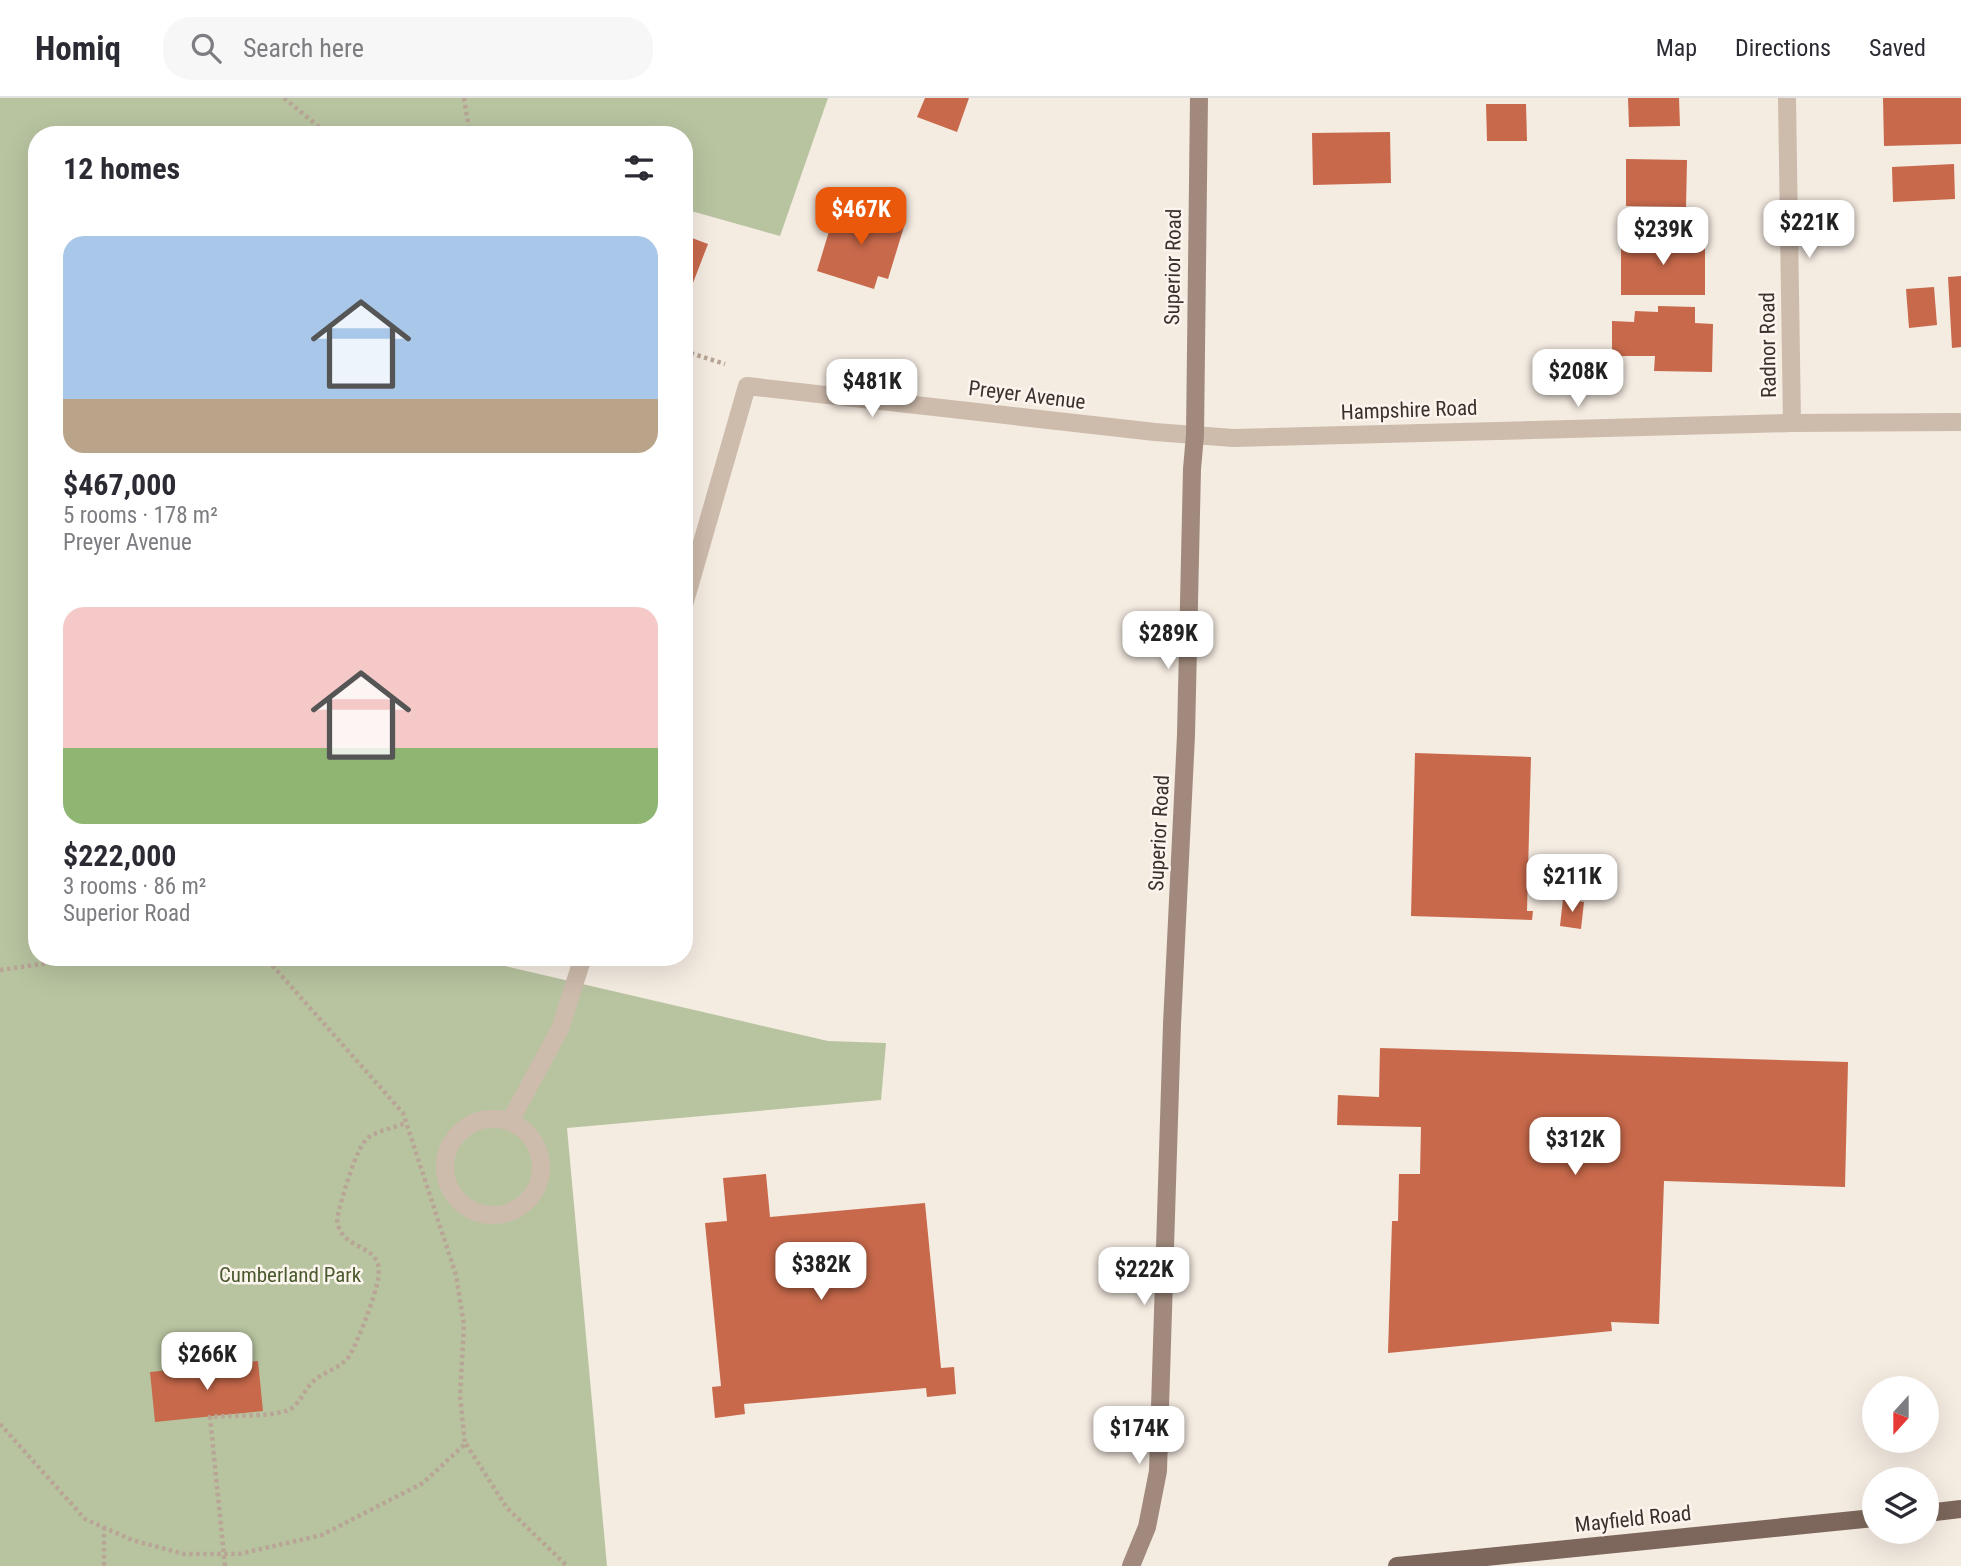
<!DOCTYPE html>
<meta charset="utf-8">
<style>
:root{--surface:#fff;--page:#f7f7f7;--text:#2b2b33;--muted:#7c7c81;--line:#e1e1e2;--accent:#ea580c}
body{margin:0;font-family:"Roboto Condensed",sans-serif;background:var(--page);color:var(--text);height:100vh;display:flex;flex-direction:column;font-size:26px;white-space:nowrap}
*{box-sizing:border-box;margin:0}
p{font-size:23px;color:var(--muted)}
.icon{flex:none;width:38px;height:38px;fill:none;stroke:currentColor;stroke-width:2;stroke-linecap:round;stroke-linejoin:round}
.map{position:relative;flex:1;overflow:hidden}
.details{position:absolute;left:28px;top:28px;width:665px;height:840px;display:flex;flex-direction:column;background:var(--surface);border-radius:28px;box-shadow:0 7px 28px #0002}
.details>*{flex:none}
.needle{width:46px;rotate:201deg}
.fabs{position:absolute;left:1862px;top:1278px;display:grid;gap:14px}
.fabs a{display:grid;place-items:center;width:77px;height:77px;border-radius:50%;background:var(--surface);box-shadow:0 7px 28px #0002;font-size:35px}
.price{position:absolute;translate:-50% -60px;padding:0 16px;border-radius:14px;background:#fff;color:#222;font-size:23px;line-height:46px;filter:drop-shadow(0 2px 4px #0008)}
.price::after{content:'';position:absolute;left:50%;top:42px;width:21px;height:16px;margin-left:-10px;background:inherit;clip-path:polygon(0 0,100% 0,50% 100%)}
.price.active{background:var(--accent);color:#fff}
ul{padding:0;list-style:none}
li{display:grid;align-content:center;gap:14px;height:371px;padding:0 35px}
li span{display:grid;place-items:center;height:217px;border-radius:21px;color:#555}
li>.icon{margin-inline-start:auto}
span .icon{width:126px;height:126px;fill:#fffc;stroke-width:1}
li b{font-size:30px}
h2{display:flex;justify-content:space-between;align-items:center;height:84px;padding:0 35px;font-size:30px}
header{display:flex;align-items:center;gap:42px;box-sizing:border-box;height:98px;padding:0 35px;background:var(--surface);border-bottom:2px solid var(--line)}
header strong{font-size:33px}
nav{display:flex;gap:38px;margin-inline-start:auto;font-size:24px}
.search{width:490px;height:63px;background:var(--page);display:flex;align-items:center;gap:18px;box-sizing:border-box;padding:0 24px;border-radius:28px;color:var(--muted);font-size:26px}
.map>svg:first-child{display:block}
.green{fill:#b8c4a0}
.building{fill:#c8694b}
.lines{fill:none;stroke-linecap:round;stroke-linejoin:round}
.path{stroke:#b9a596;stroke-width:4.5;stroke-dasharray:3.5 3.5;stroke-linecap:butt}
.street{stroke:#cdbbac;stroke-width:18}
.secondary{stroke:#a18a7d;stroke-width:18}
.primary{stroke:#7d675c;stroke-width:18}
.labels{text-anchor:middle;stroke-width:5;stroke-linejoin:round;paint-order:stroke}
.street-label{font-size:21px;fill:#3b302b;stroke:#fbf5ee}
.park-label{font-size:21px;fill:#4a5a2e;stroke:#fbf5ee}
</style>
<header>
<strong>Homiq</strong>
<div class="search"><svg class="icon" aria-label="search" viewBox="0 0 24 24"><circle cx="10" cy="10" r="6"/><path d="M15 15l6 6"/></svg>Search here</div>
<nav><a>Map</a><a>Directions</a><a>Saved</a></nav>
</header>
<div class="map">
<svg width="1961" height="1468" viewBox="0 0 1961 1468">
<rect width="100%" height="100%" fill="#f4ebe1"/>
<!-- green -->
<path class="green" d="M 0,0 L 828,0 L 780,138 L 684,111 L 684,37 L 37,37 L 37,859 L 466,859 L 828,943 L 886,945 L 881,1002 L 567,1030 L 607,1468 L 0,1468 Z"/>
<!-- building -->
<g class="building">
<path d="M 925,0 L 969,0 L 957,34 L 917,19 Z"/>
<path d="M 1628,0 L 1679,0 L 1680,28 L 1629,29 Z"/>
<path d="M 1883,0 L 1961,0 L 1961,46 L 1884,48 Z"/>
<path d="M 1486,6 L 1526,6 L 1527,43 L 1487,43 Z"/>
<path d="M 1390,34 L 1391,85 L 1313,87 L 1312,35 Z"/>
<path d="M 1626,61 L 1687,62 L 1686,109 L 1626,108 Z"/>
<path d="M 1954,66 L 1955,101 L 1893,104 L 1892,69 Z"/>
<path d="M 836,110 L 867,119 L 870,111 L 906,122 L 888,181 L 878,178 L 874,191 L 817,173 Z"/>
<path d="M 684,137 L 708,146 L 686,203 L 684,202 Z"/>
<path d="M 1621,141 L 1705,142 L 1705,197 L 1621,197 Z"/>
<path d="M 1961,178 L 1961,249 L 1952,250 L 1948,179 Z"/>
<path d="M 1934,189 L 1937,227 L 1909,230 L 1906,191 Z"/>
<path d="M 1658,208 L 1695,209 L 1695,225 L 1713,226 L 1712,274 L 1654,273 L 1655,258 L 1612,258 L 1612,223 L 1634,224 L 1635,213 L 1658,214 Z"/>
<path d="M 1415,655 L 1531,659 L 1527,813 L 1533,813 L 1532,822 L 1411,818 Z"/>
<path d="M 1563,801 L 1584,804 L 1581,831 L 1560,828 Z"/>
<path d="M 1380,950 L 1848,964 L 1845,1089 L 1664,1083 L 1659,1226 L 1611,1224 L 1612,1233 L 1388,1255 L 1392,1123 L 1398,1123 L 1399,1076 L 1420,1076 L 1421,1029 L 1337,1027 L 1338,997 L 1379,999 Z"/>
<path d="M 766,1076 L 770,1119 L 925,1105 L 941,1270 L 954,1269 L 956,1296 L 927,1299 L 926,1290 L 744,1306 L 745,1316 L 715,1320 L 712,1289 L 721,1288 L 705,1125 L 727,1123 L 723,1080 Z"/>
<path d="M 258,1263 L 263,1313 L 155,1324 L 150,1274 Z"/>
</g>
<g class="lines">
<!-- path -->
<g class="path">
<path d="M 284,0 L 329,37"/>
<path d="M 464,0 L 470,37"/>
<path d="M 684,253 L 725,266"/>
<path d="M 0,872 L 91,859"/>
<path d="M 0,1326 L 85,1421 L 132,1442 L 184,1456 L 239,1456 L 322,1437 L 423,1385 L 465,1346 L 460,1298 L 464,1227 L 456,1177 L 403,1015 L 265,859"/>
<path d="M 466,1346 L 507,1410 L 567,1468"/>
<path d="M 104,1429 L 104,1468"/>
<path d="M 225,1468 L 210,1319 C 232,1317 266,1319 286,1313 C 299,1309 302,1295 311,1286 C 320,1275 336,1272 346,1262 C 355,1254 376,1195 378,1182 C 379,1177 379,1171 378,1166 C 370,1144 339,1151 337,1120 C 341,1104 356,1047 369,1039 C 380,1032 394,1030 406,1025"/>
</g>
<!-- street -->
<g class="street">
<path d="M 1787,0 L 1792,325"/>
<path d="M 684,507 L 747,288 L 1155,334 L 1233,340 L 1792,325 L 1961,324"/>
<circle cx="493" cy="1069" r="48"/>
<path d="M 510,1023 L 560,931 L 583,859"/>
</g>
<!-- secondary -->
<path class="secondary" d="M 1131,1468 L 1147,1429 L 1158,1373 L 1172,926 L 1186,637 L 1192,371 L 1195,337 L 1199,0"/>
<!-- primary -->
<g class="primary">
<path d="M 1927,1415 L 1961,1411"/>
<path d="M 1397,1468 L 1874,1420"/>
</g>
</g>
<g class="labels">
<!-- street labels -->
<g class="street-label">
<text transform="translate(1173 169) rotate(-89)" y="7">Superior Road</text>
<text transform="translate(1768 247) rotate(-91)" y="7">Radnor Road</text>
<text transform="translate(1027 297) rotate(7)" y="7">Preyer Avenue</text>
<text transform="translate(1409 312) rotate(-2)" y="7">Hampshire Road</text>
<text transform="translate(1159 735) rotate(-87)" y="7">Superior Road</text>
<text transform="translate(1633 1421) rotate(-6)" y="7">Mayfield Road</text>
</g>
<!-- park labels -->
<g class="park-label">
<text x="290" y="1184">Cumberland Park</text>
</g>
</g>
</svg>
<div class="fabs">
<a><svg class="needle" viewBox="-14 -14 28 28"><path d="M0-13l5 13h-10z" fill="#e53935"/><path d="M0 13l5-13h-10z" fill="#7c7c81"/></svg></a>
<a><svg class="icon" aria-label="layers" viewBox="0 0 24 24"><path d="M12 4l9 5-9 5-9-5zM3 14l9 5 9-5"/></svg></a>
</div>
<b class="price active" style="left:861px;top:149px">$467K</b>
<b class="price" style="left:1809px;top:162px">$221K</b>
<b class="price" style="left:1663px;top:169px">$239K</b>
<b class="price" style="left:1578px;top:311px">$208K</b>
<b class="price" style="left:872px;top:321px">$481K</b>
<b class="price" style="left:1168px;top:573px">$289K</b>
<b class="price" style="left:1572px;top:816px">$211K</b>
<b class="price" style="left:1575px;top:1079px">$312K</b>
<b class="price" style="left:821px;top:1204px">$382K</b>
<b class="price" style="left:1144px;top:1209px">$222K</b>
<b class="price" style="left:207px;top:1294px">$266K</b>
<b class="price" style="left:1139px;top:1368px">$174K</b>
<section class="details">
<h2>12 homes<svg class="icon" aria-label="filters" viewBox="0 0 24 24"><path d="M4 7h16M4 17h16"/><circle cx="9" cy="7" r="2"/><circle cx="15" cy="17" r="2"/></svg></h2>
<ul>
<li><span style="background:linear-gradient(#a9c7e8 75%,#b9a48a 0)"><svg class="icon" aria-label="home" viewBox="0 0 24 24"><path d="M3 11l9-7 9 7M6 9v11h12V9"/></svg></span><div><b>$467,000</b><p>5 rooms · 178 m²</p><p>Preyer Avenue</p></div></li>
<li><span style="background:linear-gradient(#f6c9c9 65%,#8fb573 0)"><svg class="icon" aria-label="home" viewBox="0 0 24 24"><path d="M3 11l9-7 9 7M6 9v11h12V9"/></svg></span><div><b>$222,000</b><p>3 rooms · 86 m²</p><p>Superior Road</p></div></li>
</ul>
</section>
</div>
